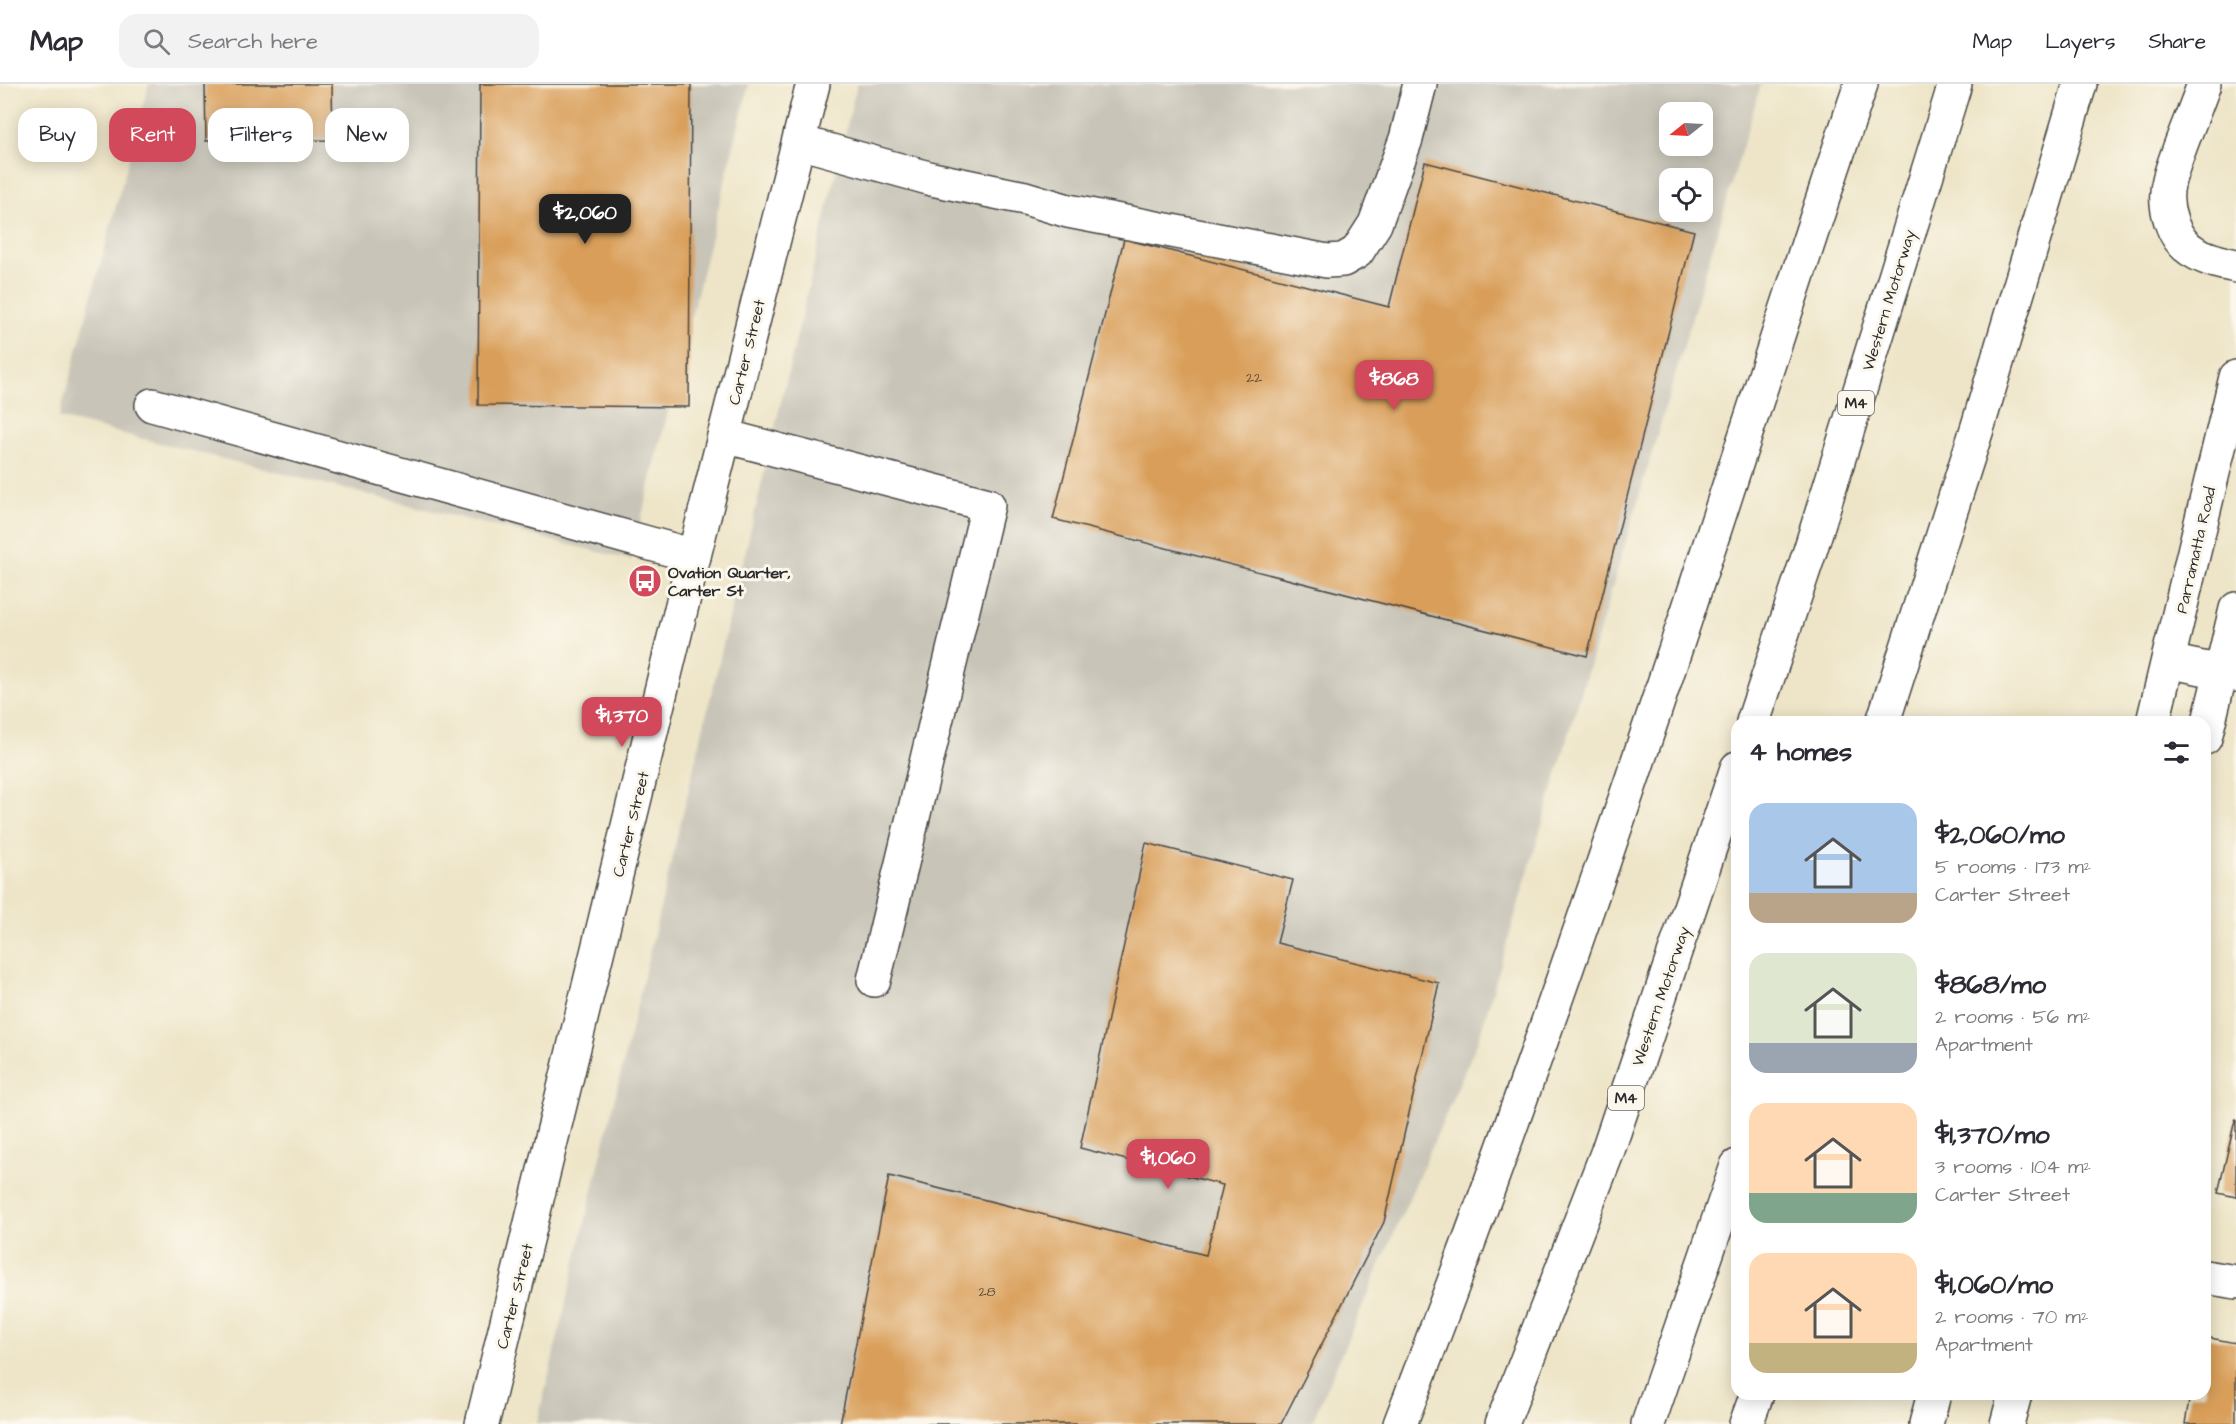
<!DOCTYPE html>
<meta charset="utf-8">
<style>
:root{--surface:#fff;--page:#f2f2f3;--text:#2b2b33;--muted:#7c7c81;--line:#e1e1e2;--accent:#d1495b}
body{margin:0;font-family:"Architects Daughter",sans-serif;background:var(--page);color:var(--text);height:100vh;display:flex;flex-direction:column;font-size:22px;white-space:nowrap}
*{box-sizing:border-box;margin:0}
p{font-size:20px;color:var(--muted)}
.icon{flex:none;width:33px;height:33px;fill:none;stroke:currentColor;stroke-width:2;stroke-linecap:round;stroke-linejoin:round}
.map{position:relative;flex:1;overflow:hidden}
.drawer{position:absolute;left:1731px;top:632px;width:480px;height:684px;display:flex;flex-direction:column;background:var(--surface);border-radius:18px;box-shadow:0 3px 15px #0003}
.drawer>*{flex:none}
.hud{position:absolute;left:18px;top:24px;width:570px;height:54px;display:flex;gap:12px}
.needle{width:39px;rotate:252deg}
.controls{position:absolute;left:1659px;top:18px;display:grid;gap:12px}
.controls a{display:grid;place-items:center;width:54px;height:54px;border-radius:12px;background:var(--surface);box-shadow:0 3px 15px #0003;font-size:30px}
.price{position:absolute;translate:-50% -51px;padding:0 14px;border-radius:12px;background:var(--accent);color:#fff;font-size:20px;line-height:39px;filter:drop-shadow(0 2px 3px #0008)}
.price::after{content:'';position:absolute;left:50%;top:36px;width:18px;height:14px;margin-left:-9px;background:inherit;clip-path:polygon(0 0,100% 0,50% 100%)}
.price.active{background:#222;color:#fff}
ul{padding:0;list-style:none}
li{display:flex;align-items:center;gap:18px;height:150px;padding:0 18px}
li span{display:grid;place-items:center;flex:none;width:168px;height:120px;border-radius:18px;color:#555}
li>.icon{margin-inline-start:auto}
span .icon{width:72px;height:72px;fill:#fffc;stroke-width:1}
li b{font-size:26px}
h2{display:flex;justify-content:space-between;align-items:center;height:72px;padding:0 18px;font-size:26px}
.chip{padding:0 21px;border-radius:18px;background:var(--surface);box-shadow:0 3px 15px #0003;font-size:21px;line-height:54px}
.chip.active{background:var(--accent);color:#fff}
header{display:flex;align-items:center;gap:36px;box-sizing:border-box;height:84px;padding:0 30px;background:var(--surface);border-bottom:2px solid var(--line)}
header strong{font-size:28px}
nav{display:flex;gap:33px;margin-inline-start:auto;font-size:21px}
.search{width:420px;height:54px;background:var(--page);display:flex;align-items:center;gap:15px;box-sizing:border-box;padding:0 21px;border-radius:18px;color:var(--muted);font-size:22px}
.map>svg:first-child{display:block}
.industrial{fill:#c8c4b8;fill-rule:evenodd}
.building{fill:#d99f5a}
.lines{fill:none;stroke-linecap:round;stroke-linejoin:round}
.minor-casing{stroke:#484743;stroke-width:36}
.highway-casing{stroke:#484743;stroke-width:36}
.minor{stroke:#fff;stroke-width:33}
.highway{stroke:#fff;stroke-width:33}
.labels{text-anchor:middle;stroke-width:6;stroke-linejoin:round;paint-order:stroke}
.number-label{font-size:14px;fill:#564837}
.shield{fill:#fbf7ec;stroke:#696865;stroke-width:1.5}
.shield-label{font-size:15px;font-weight:bold;fill:#2b2b2b}
.street-label{font-size:16px;fill:#2b2b2b;stroke:#fbf7ec}
.poi-label{font-size:16px;font-weight:bold;fill:#2b2b2b;stroke:#fbf7ec;text-anchor:start}
</style>
<header>
<strong>Map</strong>
<div class="search"><svg class="icon" aria-label="search" viewBox="0 0 24 24"><circle cx="10" cy="10" r="6"/><path d="M15 15l6 6"/></svg>Search here</div>
<nav><a>Map</a><a>Layers</a><a>Share</a></nav>
</header>
<div class="map">
<svg width="2236" height="1340" viewBox="0 0 2236 1340">
<rect width="100%" height="100%" fill="#fbf7ec"/>
<filter id="ink" filterUnits="userSpaceOnUse"><feTurbulence type="fractalNoise" baseFrequency=".0167" numOctaves="2"/><feDisplacementMap in="SourceGraphic" scale="12" xChannelSelector="R" yChannelSelector="G"/><feConvolveMatrix kernelMatrix="1 2 1 2 8 2 1 2 1" color-interpolation-filters="sRGB"/></filter>
<filter id="wash" filterUnits="userSpaceOnUse"><feTurbulence type="fractalNoise" baseFrequency=".008" numOctaves="4" result="noise"/><feDisplacementMap in="SourceGraphic" scale="24" xChannelSelector="R" yChannelSelector="G"/><feGaussianBlur stdDeviation="1.35" result="paint"/><feColorMatrix in="noise" values="0 0 0 0 0 0 0 0 0 0 0 0 0 0 0 0 0 1.4 0 .05"/><feComposite in="paint" operator="in"/></filter>
<g filter="url(#wash)">
<rect width="100%" height="100%" fill="#eee5c8"/>
<!-- industrial -->
<g class="industrial">
<path d="M 149,0 L 749,0 L 631,476 L 59,334 Z"/>
<path d="M 857,0 L 1761,0 L 1479,954 L 1311,1340 L 537,1340 ZM 1670,28 L 1702,28 L 1702,62 L 1670,62 ZM 1670,94 L 1702,94 L 1702,128 L 1670,128 Z"/>
</g>
<g id="blocks">
<!-- building -->
<g class="building">
<path d="M 205,0 L 332,0 L 333,56 L 206,57 Z"/>
<path d="M 480,0 L 691,0 L 689,323 L 478,321 Z"/>
<path d="M 1425,78 L 1694,147 L 1587,572 L 1053,435 L 1124,155 L 1389,223 Z"/>
<path d="M 1146,759 L 1293,796 L 1277,859 L 1439,899 L 1384,1138 L 1281,1340 L 840,1340 L 889,1092 L 1206,1171 L 1223,1101 L 1080,1064 Z"/>
<path d="M 2235,1036 L 2236,1036 L 2236,1113 L 2218,1109 Z"/>
<path d="M 2205,1253 L 2236,1259 L 2236,1340 L 2185,1340 L 2190,1310 L 2205,1310 Z"/>
</g>
</g>
</g>
<g filter="url(#ink)">
<use href="#blocks" fill-opacity="0" stroke="#484743" stroke-width="1.5"/>
<g class="lines">
<defs>
<g id="minor">
<path d="M 2204,0 C 2193,32 2178,64 2169,96 C 2162,121 2172,157 2196,169 C 2208,176 2222,179 2236,182"/>
<path d="M 799,58 L 932,95 L 1025,114 L 1068,127 L 1327,177 L 1343,176 L 1357,168 L 1375,140 L 1406,55 L 1420,0"/>
<path d="M 152,321 L 694,472"/>
<path d="M 724,352 L 988,421 L 874,896"/>
<path d="M 2168,577 L 2236,591"/>
<path d="M 2205,1193 L 2236,1198"/>
<path d="M 482,1340 L 694,472 L 813,0"/>
</g>
<g id="highway">
<path d="M 1753,638 L 1810,467 L 1955,0"/>
<path d="M 1883,638 L 1978,342 L 2080,0"/>
<path d="M 2153,638 L 2236,293"/>
<path d="M 2205,654 L 2236,525"/>
<path d="M 1400,1340 C 1478,1139 1550,935 1620,730 C 1703,488 1779,243 1861,0"/>
<path d="M 1502,1340 L 1607,1069 L 1737,684"/>
<path d="M 1648,1340 L 1737,1082"/>
<path d="M 1746,1340 L 1757,1310"/>
<path d="M 1926,1340 L 1934,1310"/>
<path d="M 2007,1340 L 2015,1310"/>
</g>
</defs>
<!-- minor casing -->
<use href="#minor" class="minor-casing"/>
<!-- highway casing -->
<use href="#highway" class="highway-casing"/>
<!-- minor -->
<use href="#minor" class="minor"/>
<!-- highway -->
<use href="#highway" class="highway"/>
</g>
</g>
<!-- icons -->
<defs>
<symbol id="bus-disc" viewBox="-11 -11 22 22"><circle r="9.5" fill="#d1495b" stroke="#fbf7ec"/><path d="M-5-6H5V4H4V6H2V4H-2V6H-4V4H-5ZM-3.5-4V0h7V-4ZM-3.5 1.2v1.5H-2V1.2ZM2 1.2v1.5H3.5V1.2Z" fill="#fff"/></symbol>
</defs>
<g fill-rule="evenodd">
<use href="#bus-disc" x="626" y="478" width="38" height="38"/>
</g>
<g class="labels">
<!-- number labels -->
<g class="number-label">
<text x="1254" y="298">22</text>
<text x="987" y="1212">28</text>
</g>
<!-- shield labels -->
<g class="shield">
<rect x="1838" y="307" width="36" height="24" rx="4.5"/>
<rect x="1608" y="1002" width="36" height="24" rx="4.5"/>
</g>
<g class="shield-label">
<text x="1856" y="324">M4</text>
<text x="1626" y="1019">M4</text>
</g>
<!-- street labels -->
<g class="street-label">
<text transform="translate(1888 216) rotate(-73)" y="6">Western Motorway</text>
<text transform="translate(746 268) rotate(-76)" y="6">Carter Street</text>
<text transform="translate(2195 466) rotate(-77)" y="6">Parramatta Road</text>
<text transform="translate(630 740) rotate(-76)" y="6">Carter Street</text>
<text transform="translate(1660 912) rotate(-71)" y="6">Western Motorway</text>
<text transform="translate(514 1212) rotate(-76)" y="6">Carter Street</text>
</g>
<!-- poi labels -->
<g class="poi-label">
<text x="668" y="494">Ovation Quarter,<tspan x="668" dy="18">Carter St</tspan></text>
</g>
</g>
</svg>
<div class="controls">
<a><svg class="needle" viewBox="-14 -14 28 28"><path d="M0-13l5 13h-10z" fill="#e53935"/><path d="M0 13l5-13h-10z" fill="#7c7c81"/></svg></a>
<a><svg class="icon" aria-label="locate" viewBox="0 0 24 24"><circle cx="12" cy="12" r="6"/><path d="M12 2v4M12 18v4M2 12h4M18 12h4"/></svg></a>
</div>
<b class="price active" style="left:585px;top:161px">$2,060</b>
<b class="price" style="left:1394px;top:327px">$868</b>
<b class="price" style="left:622px;top:664px">$1,370</b>
<b class="price" style="left:1168px;top:1106px">$1,060</b>
<div class="hud">
<a class="chip">Buy</a>
<a class="chip active">Rent</a>
<a class="chip">Filters</a>
<a class="chip">New</a>
</div>
<section class="drawer">
<h2>4 homes<svg class="icon" aria-label="filters" viewBox="0 0 24 24"><path d="M4 7h16M4 17h16"/><circle cx="9" cy="7" r="2"/><circle cx="15" cy="17" r="2"/></svg></h2>
<ul>
<li><span style="background:linear-gradient(#a9c7e8 75%,#b9a48a 0)"><svg class="icon" aria-label="home" viewBox="0 0 24 24"><path d="M3 11l9-7 9 7M6 9v11h12V9"/></svg></span><div><b>$2,060/mo</b><p>5 rooms · 173 m²</p><p>Carter Street</p></div></li>
<li><span style="background:linear-gradient(#dfe7d0 75%,#9aa5b1 0)"><svg class="icon" aria-label="home" viewBox="0 0 24 24"><path d="M3 11l9-7 9 7M6 9v11h12V9"/></svg></span><div><b>$868/mo</b><p>2 rooms · 56 m²</p><p>Apartment</p></div></li>
<li><span style="background:linear-gradient(#ffd9b3 75%,#7fa58c 0)"><svg class="icon" aria-label="home" viewBox="0 0 24 24"><path d="M3 11l9-7 9 7M6 9v11h12V9"/></svg></span><div><b>$1,370/mo</b><p>3 rooms · 104 m²</p><p>Carter Street</p></div></li>
<li><span style="background:linear-gradient(#ffd9b3 75%,#c2b280 0)"><svg class="icon" aria-label="home" viewBox="0 0 24 24"><path d="M3 11l9-7 9 7M6 9v11h12V9"/></svg></span><div><b>$1,060/mo</b><p>2 rooms · 70 m²</p><p>Apartment</p></div></li>
</ul>
</section>
</div>
